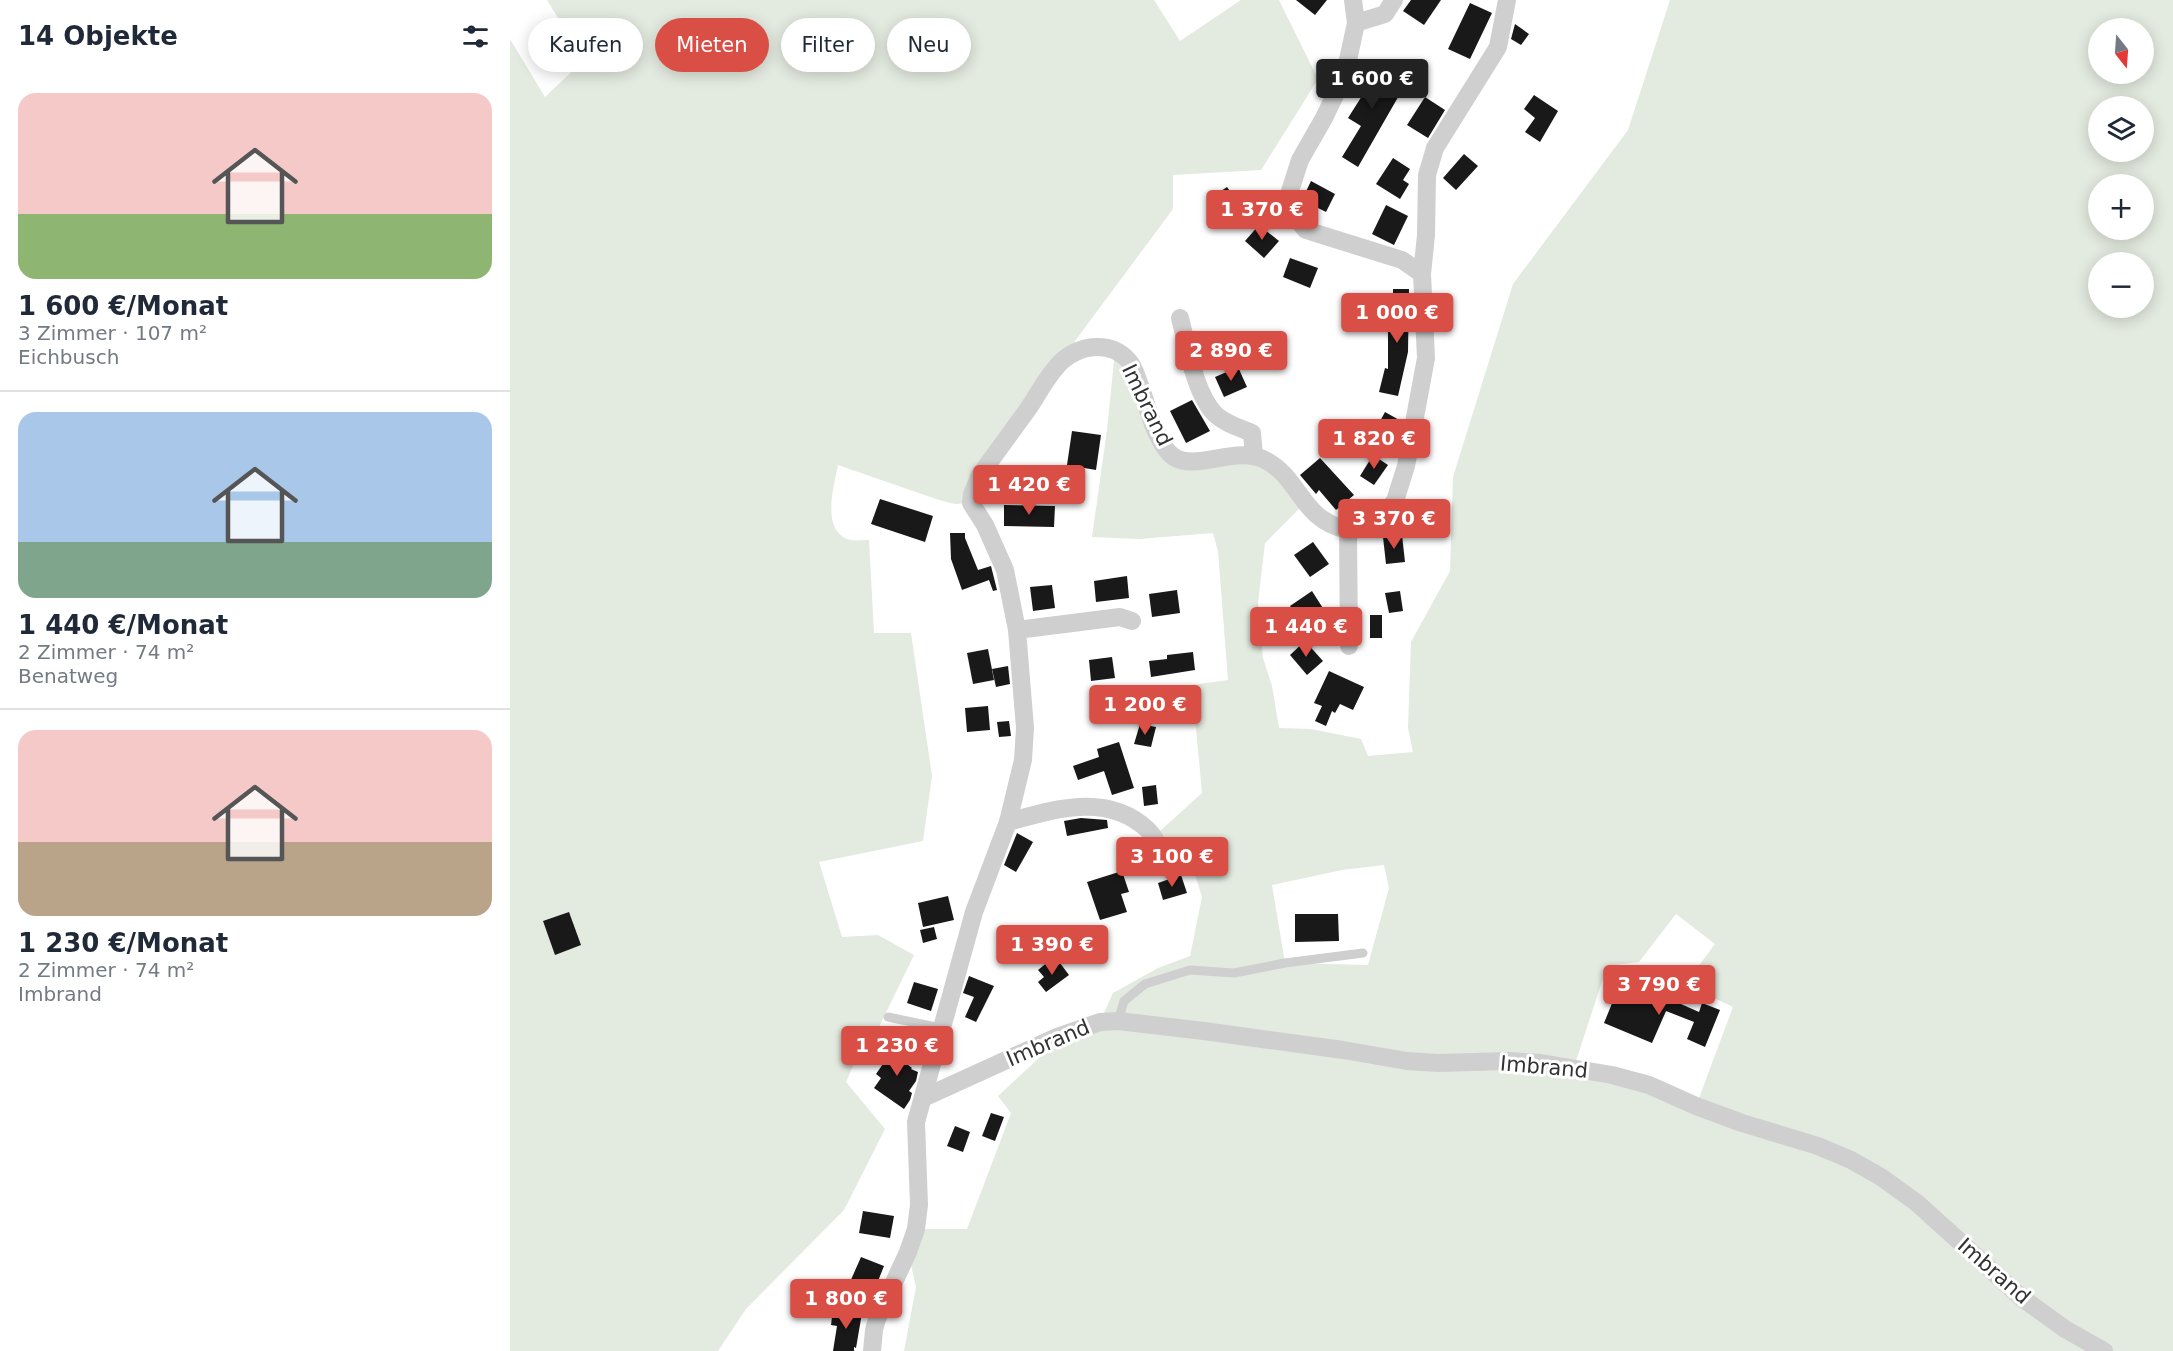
<!DOCTYPE html>
<html lang="de">
<head>
<meta charset="utf-8">
<style>
  body { margin:0; font-family:"DejaVu Sans",sans-serif; background:#f6f6f7; color:#1f2937; height:100vh; display:flex; flex-direction:column; font-size:22px; white-space:nowrap }
  * { box-sizing:border-box; margin:0 }
  p { font-size:20px; color:#747a83 }
  .icon { flex:none; width:33px; height:33px; fill:none; stroke:currentColor; stroke-width:2; stroke-linecap:round; stroke-linejoin:round }
  .map { position:relative; flex:1; overflow:hidden }
  .details { display:flex; flex-direction:column; background:#fff; width:510px }
  .details>* { flex:none }
  .banner { position:absolute; left:18px; top:18px; width:570px; height:54px; display:flex; gap:12px }
  .needle { width:39px; rotate:163deg }
  .buttons { position:absolute; left:1578px; top:18px; display:grid; gap:12px }
  .buttons a { display:grid; place-items:center; width:66px; height:66px; border-radius:50%; background:#fff; box-shadow:0 3px 15px #0003; font-size:30px }
  .price { position:absolute; translate:-50% -51px; padding:0 14px; border-radius:6px; background:#d94f45; color:#fff; font-size:20px; line-height:39px; filter:drop-shadow(0 2px 3px #0008) }
  .price::after { content:''; position:absolute; left:50%; top:36px; width:18px; height:14px; margin-left:-9px; background:inherit; clip-path:polygon(0 0,100% 0,50% 100%) }
  .price.current { background:#222; color:#fff }
  ul { padding:0; list-style:none }
  li { display:grid; align-content:center; gap:12px; height:318px; padding:0 18px }
  li+li { border-top:2px solid #e0e1e3 }
  li span { display:grid; place-items:center; height:186px; border-radius:18px; color:#555 }
  li>.icon { margin-inline-start:auto }
  span .icon { width:108px; height:108px; fill:#fffc; stroke-width:1 }
  li b { font-size:26px }
  h2 { display:flex; justify-content:space-between; align-items:center; height:72px; padding:0 18px; font-size:26px }
  .pill { padding:0 21px; border-radius:27px; background:#fff; box-shadow:0 3px 15px #0003; font-size:21px; line-height:54px }
  .pill.current { background:#d94f45; color:#fff }
  main { display:flex; flex:1; min-height:0 }
  .map>svg:first-child { display:block }
  .green { fill:#e3eadf; fill-rule:evenodd }
  .building { fill:#191919 }
  .lines { fill:none; stroke-linecap:round; stroke-linejoin:round }
  .lane { stroke:#cfcfcf; stroke-width:9 }
  .street { stroke:#cfcfcf; stroke-width:18 }
  .labels { text-anchor:middle; dominant-baseline:central; stroke-width:6; stroke-linejoin:round; paint-order:stroke }
  .street-label { font-size:21px; fill:#323232; stroke:#fff }
</style>
</head>
<body>
<main>
<section class="details">
<h2>14 Objekte<svg class="icon" aria-label="filters" viewBox="0 0 24 24"><path d="M4 7h16M4 17h16"/><circle cx="9" cy="7" r="2"/><circle cx="15" cy="17" r="2"/></svg></h2>
<ul>
<li><span style="background:linear-gradient(#f6c9c9 65%,#8fb573 0)"><svg class="icon" aria-label="home" viewBox="0 0 24 24"><path d="M3 11l9-7 9 7M6 9v11h12V9"/></svg></span><div><b>1 600 €/Monat</b><p>3 Zimmer · 107 m²</p><p>Eichbusch</p></div></li>
<li><span style="background:linear-gradient(#a9c7e8 70%,#7fa58c 0)"><svg class="icon" aria-label="home" viewBox="0 0 24 24"><path d="M3 11l9-7 9 7M6 9v11h12V9"/></svg></span><div><b>1 440 €/Monat</b><p>2 Zimmer · 74 m²</p><p>Benatweg</p></div></li>
<li><span style="background:linear-gradient(#f6c9c9 60%,#b9a48a 0)"><svg class="icon" aria-label="home" viewBox="0 0 24 24"><path d="M3 11l9-7 9 7M6 9v11h12V9"/></svg></span><div><b>1 230 €/Monat</b><p>2 Zimmer · 74 m²</p><p>Imbrand</p></div></li>
</ul>
</section>
<div class="map">
<svg width="1663" height="1351" viewBox="0 0 1663 1351">
  <rect width="100%" height="100%" fill="#fff"/>
  <g class="green">
    <path d="M37,0h607l26,41 61,-41h38l39,79 -57,91 -88,5v34l-118,159 -84,135 -16,1 -16,-4 -101,-35c-4,21 -18,66 12,75 5,1 13,0 19,0l5,93h37l21,143 -9,65 -104,21 23,75 36,-2 36,20 -35,72 -23,32 -10,23 39,47 -41,81 -98,99 -28,42h-208v-1312l35,58 39,-37z"/>
    <path d="M1160,0h503v1351h-1269l12,-64 -8,-35 8,-23h51l44,-116 -13,-17 42,-39 60,-35 13,-29 45,-25 32,-12 12,-59 -10,-32 -32,-34 42,-38 -10,-108 36,-5 -10,-129 -5,-18 -74,6 -47,-2 15,-107 8,-79 59,106 80,-1 51,47 -40,40 -7,60 5,55 9,28 7,42 32,1 50,10 7,17 45,-4 -5,-24 3,-86 39,-71 3,-94 60,-193 115,-154zM1588,28h46v46h-46zM1588,106h46v46h-46zM1588,184h46v46h-46zM1588,262h46v46h-46zM874,865l5,23 -21,77 -83,-2 -13,-78 70,-15zM1166,914l39,30 -30,40 48,23 -37,99 -122,-39 33,-101 32,-4z"/>
  </g>
  <g class="building">
    <polygon points="786,0 817,0 805,15"/>
    <polygon points="901,0 931,0 914,25 893,11"/>
    <polygon points="960,3 982,13 960,59 938,49"/>
    <polygon points="1005,24 1019,34 1011,45 1001,39"/>
    <polygon points="861,60 874,67 872,72 895,85 848,167 832,157 851,126 838,118 857,88 849,81"/>
    <polygon points="1024,95 1048,111 1030,142 1015,132 1025,118 1014,109"/>
    <polygon points="915,97 935,110 918,138 897,125"/>
    <polygon points="954,154 968,166 946,190 933,178"/>
    <polygon points="883,158 900,169 893,180 899,184 890,199 866,184"/>
    <polygon points="801,181 825,194 816,212 792,200"/>
    <polygon points="717,187 736,214 718,227 699,199"/>
    <polygon points="876,205 898,216 884,245 862,234"/>
    <polygon points="749,225 769,241 754,258 735,241"/>
    <polygon points="780,258 808,268 800,288 773,277"/>
    <polygon points="883,289 899,289 898,352 888,396 869,392 875,368 878,369 878,332 883,332"/>
    <polygon points="728,367 737,387 714,397 705,377"/>
    <polygon points="682,400 700,431 676,443 660,411"/>
    <polygon points="875,412 891,421 878,444 862,436"/>
    <polygon points="562,431 591,435 586,470 557,465"/>
    <polygon points="863,455 878,465 864,485 850,476"/>
    <polygon points="810,458 844,495 826,510 809,490 806,494 790,475"/>
    <polygon points="370,499 423,516 415,542 361,524"/>
    <polygon points="494,505 545,506 544,527 494,526"/>
    <polygon points="440,533 455,533 455,538 468,570 481,566 487,590 483,591 479,580 452,590 441,559"/>
    <polygon points="892,535 895,562 876,564 873,537"/>
    <polygon points="803,542 819,564 800,577 784,555"/>
    <polygon points="617,576 619,598 586,602 584,581"/>
    <polygon points="542,585 545,608 523,611 520,587"/>
    <polygon points="667,590 670,613 642,617 639,594"/>
    <polygon points="802,591 816,613 795,627 780,606"/>
    <polygon points="890,591 893,611 879,613 875,593"/>
    <rect x="860" y="615" width="12" height="23"/>
    <polygon points="795,641 813,661 797,675 780,655"/>
    <polygon points="478,649 484,680 463,684 457,653"/>
    <polygon points="683,652 685,670 641,677 639,661 657,659 657,655"/>
    <polygon points="602,657 605,678 581,681 579,660"/>
    <polygon points="498,666 500,684 486,687 482,669"/>
    <polygon points="819,671 854,687 843,710 830,704 825,713 822,711 816,726 805,721 812,706 804,703"/>
    <polygon points="478,706 480,730 457,732 455,708"/>
    <polygon points="499,721 501,736 489,737 487,722"/>
    <polygon points="630,724 646,727 641,747 624,744"/>
    <polygon points="609,742 624,788 602,795 594,771 568,780 563,766 589,757 587,749"/>
    <polygon points="646,785 648,804 634,806 632,787"/>
    <polygon points="571,818 597,820 598,828 557,836 554,821"/>
    <polygon points="507,833 523,842 506,872 494,865"/>
    <polygon points="612,871 619,892 611,894 617,912 590,920 577,882"/>
    <polygon points="671,875 677,893 653,900 648,883"/>
    <polygon points="438,896 444,920 413,927 408,903"/>
    <polygon points="59,912 71,945 45,955 33,921"/>
    <polygon points="785,914 828,914 829,941 785,942"/>
    <polygon points="424,927 427,939 413,943 410,930"/>
    <polygon points="539,961 545,968 550,963 559,975 536,992 528,982 534,977 528,970"/>
    <polygon points="459,976 484,986 466,1022 455,1017 464,997 453,993"/>
    <polygon points="404,982 428,989 421,1011 397,1003"/>
    <polygon points="1128,985 1189,1012 1192,1003 1210,1010 1195,1047 1177,1039 1184,1022 1156,1011 1142,1043 1094,1023 1105,996 1121,1003"/>
    <polygon points="389,1041 402,1051 394,1062 402,1068 401,1069 408,1072 406,1081 399,1091 402,1093 400,1100 394,1109 364,1088 371,1078 366,1074"/>
    <polygon points="481,1113 494,1117 485,1141 472,1136"/>
    <polygon points="445,1126 460,1132 453,1152 437,1146"/>
    <polygon points="353,1211 384,1216 380,1238 349,1233"/>
    <polygon points="351,1257 374,1266 364,1291 340,1282"/>
    <polygon points="323,1309 352,1313 346,1348 344,1347 344,1351 323,1351 327,1326 321,1325"/>
  </g>
  <g class="lines">
    <g class="lane">
      <polyline points="378,1017 431,1028"/>
      <polyline points="608,1021 614,1001 635,984 680,970 724,973 775,963 853,953"/>
    </g>
    <g class="street">
      <polyline points="843,0 846,23 835,74 814,118 790,160 780,191 783,214 796,230 892,260 912,274"/>
      <polyline points="846,23 875,14 884,0"/>
      <path d="M670,318c7,27 15,76 35,96 9,9 25,14 37,19l2,23"/>
      <polyline points="507,630 610,617 622,621"/>
      <polyline points="839,646 838,530 854,527 870,518 885,501 896,466 916,358 912,274 916,235 917,175 925,148 988,47 997,0"/>
      <path d="M498,822c47,-13 100,-30 140,8 8,8 14,20 20,30"/>
      <polyline points="413,1098 547,1037 590,1022 608,1021 694,1031 833,1050 897,1061 928,1063 999,1061 1031,1063 1102,1075 1139,1085 1186,1106 1232,1123 1308,1146 1341,1160 1371,1177 1407,1203 1512,1298 1555,1329 1594,1351"/>
      <path d="M362,1351l2,-21 3,-11 31,-67 8,-23 3,-24 -3,-83 58,-210 34,-90 15,-62 2,-32 -8,-98 -12,-60 -20,-45 -14,-22 1,-9 8,-19c16,-22 32,-44 48,-66 11,-16 20,-35 34,-48 18,-16 48,-21 66,-1 7,7 9,19 13,28 6,19 17,59 33,69 23,15 63,-13 93,4 34,19 34,59 81,69"/>
    </g>
  </g>
  <g class="labels">
    <g class="street-label">
      <text transform="translate(637 405) rotate(64)">Imbrand</text>
      <text transform="translate(538 1043) rotate(-23)">Imbrand</text>
      <text transform="translate(1034 1067) rotate(5)">Imbrand</text>
      <text transform="translate(1484 1271) rotate(41)">Imbrand</text>
    </g>
  </g>
</svg>
<div class="buttons">
<a><svg class="needle" viewBox="-14 -14 28 28"><path d="M0-13l5 13h-10z" fill="#e53935"/><path d="M0 13l5-13h-10z" fill="#747a83"/></svg></a>
<a><svg class="icon" aria-label="layers" viewBox="0 0 24 24"><path d="M12 4l9 5-9 5-9-5zM3 14l9 5 9-5"/></svg></a>
<a>+</a>
<a>−</a>
</div>
<b class="price current" style="left:862px;top:110px">1 600 €</b>
<b class="price" style="left:752px;top:241px">1 370 €</b>
<b class="price" style="left:887px;top:344px">1 000 €</b>
<b class="price" style="left:721px;top:382px">2 890 €</b>
<b class="price" style="left:864px;top:470px">1 820 €</b>
<b class="price" style="left:519px;top:516px">1 420 €</b>
<b class="price" style="left:884px;top:550px">3 370 €</b>
<b class="price" style="left:796px;top:658px">1 440 €</b>
<b class="price" style="left:635px;top:736px">1 200 €</b>
<b class="price" style="left:662px;top:888px">3 100 €</b>
<b class="price" style="left:542px;top:976px">1 390 €</b>
<b class="price" style="left:1149px;top:1016px">3 790 €</b>
<b class="price" style="left:387px;top:1077px">1 230 €</b>
<b class="price" style="left:336px;top:1330px">1 800 €</b>
<div class="banner">
<a class="pill">Kaufen</a>
<a class="pill current">Mieten</a>
<a class="pill">Filter</a>
<a class="pill">Neu</a>
</div>
</div>
</main>
</body>
</html>
